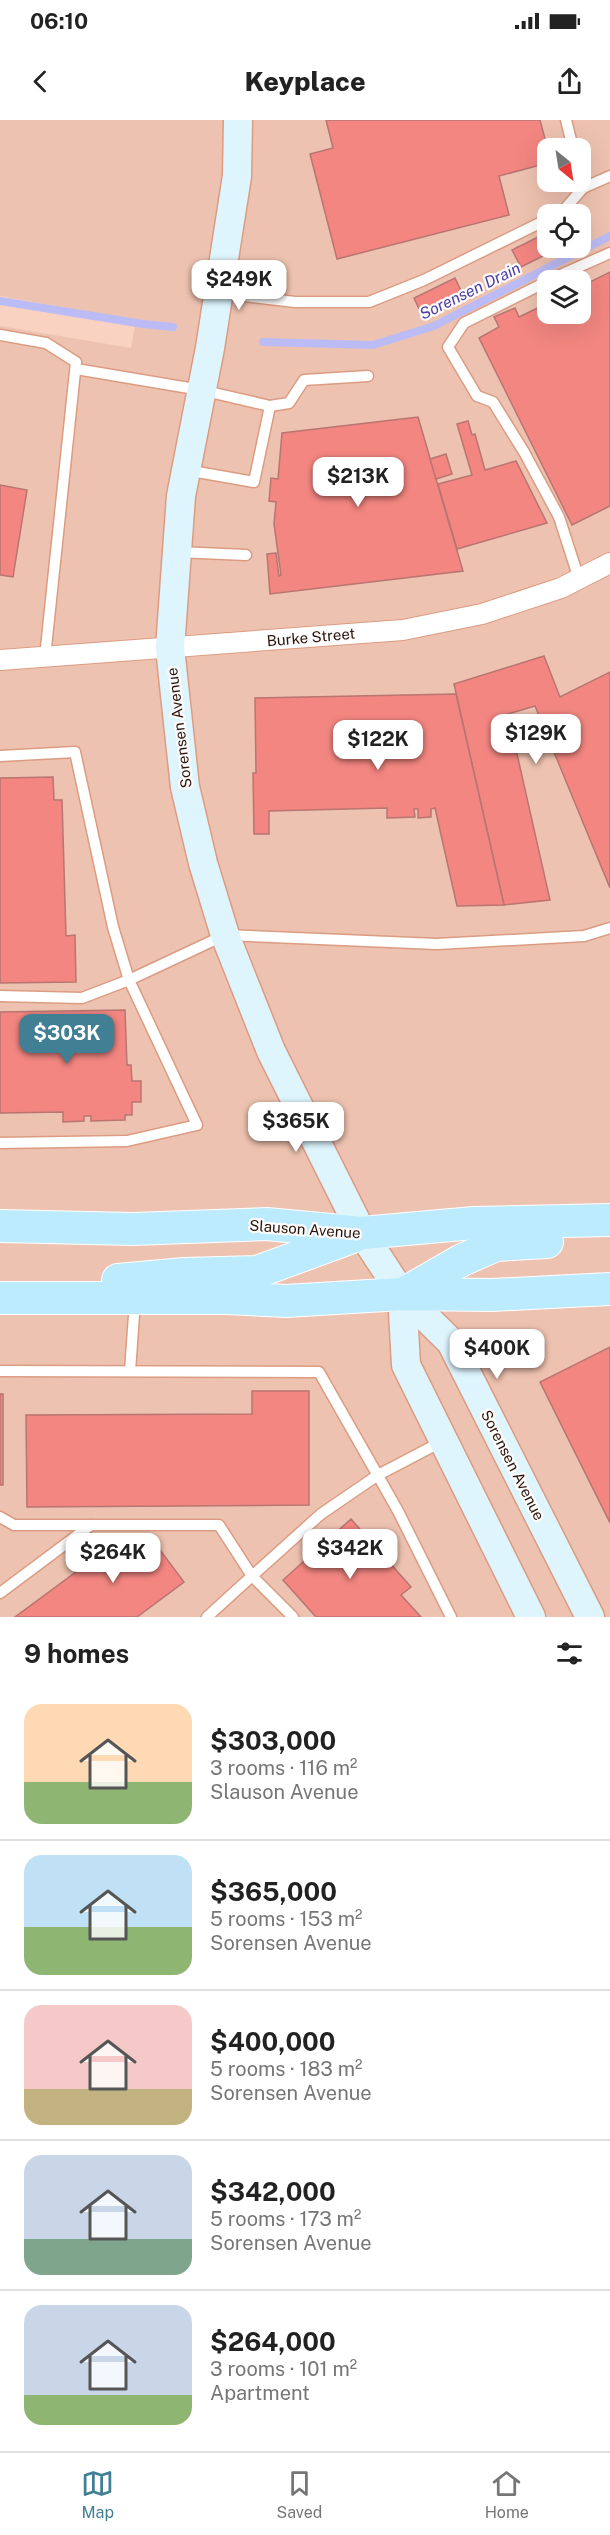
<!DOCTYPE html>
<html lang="en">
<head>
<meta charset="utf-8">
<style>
  body { margin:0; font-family:"Public Sans",sans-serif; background:#f6f6f6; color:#222; height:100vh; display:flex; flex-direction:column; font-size:22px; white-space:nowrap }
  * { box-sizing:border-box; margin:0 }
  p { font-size:20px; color:#767676 }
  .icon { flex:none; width:33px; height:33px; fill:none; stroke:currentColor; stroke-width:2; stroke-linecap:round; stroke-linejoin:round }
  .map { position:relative; height:1497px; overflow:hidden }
  .drawer { display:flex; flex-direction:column; background:#fff; flex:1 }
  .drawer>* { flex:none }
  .needle { width:39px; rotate:150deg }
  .buttons { position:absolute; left:537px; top:18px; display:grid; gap:12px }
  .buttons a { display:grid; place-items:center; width:54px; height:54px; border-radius:12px; background:#fff; box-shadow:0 6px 24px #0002; font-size:30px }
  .price { position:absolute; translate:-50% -51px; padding:0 14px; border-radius:12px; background:#fff; color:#222; font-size:20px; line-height:39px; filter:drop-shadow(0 2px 3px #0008) }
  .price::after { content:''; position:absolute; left:50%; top:36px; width:18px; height:14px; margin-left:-9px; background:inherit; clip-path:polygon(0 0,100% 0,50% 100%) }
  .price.on { background:#417f95; color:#fff }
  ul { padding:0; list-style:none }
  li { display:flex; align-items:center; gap:18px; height:150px; padding:0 24px }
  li+li { border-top:2px solid #e0e0e0 }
  li span { display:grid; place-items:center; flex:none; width:168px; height:120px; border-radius:18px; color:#555 }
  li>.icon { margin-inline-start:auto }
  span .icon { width:72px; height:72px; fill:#fffc; stroke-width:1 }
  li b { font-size:26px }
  h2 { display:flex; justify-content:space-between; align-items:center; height:72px; padding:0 24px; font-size:26px }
  .status { display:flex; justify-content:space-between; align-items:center; height:42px; padding:0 30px; background:#fff; direction:ltr }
  .status svg { height:16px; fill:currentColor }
  header { display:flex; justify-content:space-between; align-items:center; height:78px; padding:0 24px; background:#fff; font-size:27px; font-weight:800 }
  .tab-bar { display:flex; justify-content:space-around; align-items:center; height:84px; border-top:2px solid #e0e0e0; background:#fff; font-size:16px; color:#767676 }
  .tab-bar a { display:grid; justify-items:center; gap:3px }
  .tab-bar .on { color:#417f95 }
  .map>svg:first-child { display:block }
  .built { fill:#eec2b0; fill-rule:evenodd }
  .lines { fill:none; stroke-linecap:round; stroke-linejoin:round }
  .stream { stroke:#bbbcf6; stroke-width:8 }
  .building { fill:#f38681; stroke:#b87571; stroke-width:1.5 }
  .lane-casing { stroke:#db9c82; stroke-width:13 }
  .street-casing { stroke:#db9c82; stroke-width:22 }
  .secondary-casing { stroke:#db9c82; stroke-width:31 }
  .primary-casing { stroke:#fff; stroke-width:34 }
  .lane { stroke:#fff; stroke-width:10 }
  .street { stroke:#fff; stroke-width:20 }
  .secondary { stroke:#def5fe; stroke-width:28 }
  .primary { stroke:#bcebfd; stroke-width:32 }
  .labels { text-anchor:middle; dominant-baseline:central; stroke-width:4.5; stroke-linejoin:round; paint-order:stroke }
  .street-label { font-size:15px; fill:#2b140a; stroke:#fcfcfc }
  .water-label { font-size:16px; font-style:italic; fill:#4b3ca6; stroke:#fcfcfc }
</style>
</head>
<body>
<div class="status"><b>06:10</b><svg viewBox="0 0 49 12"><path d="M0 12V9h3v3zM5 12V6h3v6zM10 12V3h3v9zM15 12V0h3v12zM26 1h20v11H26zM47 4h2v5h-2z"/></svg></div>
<header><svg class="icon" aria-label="back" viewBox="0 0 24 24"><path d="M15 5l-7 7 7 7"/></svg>Keyplace<svg class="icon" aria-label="share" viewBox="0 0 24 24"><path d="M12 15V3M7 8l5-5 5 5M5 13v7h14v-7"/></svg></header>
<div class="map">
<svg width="610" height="1497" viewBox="0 0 610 1497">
  <rect width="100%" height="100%" fill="#f9d2c1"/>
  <path class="built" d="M0,0h610v1497h-610v-1291l131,22 5,-28 -136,-24zM548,28h32v34h-32zM548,94h32v34h-32zM548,160h32v34h-32z"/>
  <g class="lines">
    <g class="stream">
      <polyline points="0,181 143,204 173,207"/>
      <polyline points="263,222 373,225 434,206 610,116"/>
    </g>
  </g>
  <g class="building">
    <polygon points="326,0 540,0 548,30 548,43 499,56 509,95 337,139 310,34 333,28"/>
    <polygon points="548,112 548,128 559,128 521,147 512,130"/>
    <polygon points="610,152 610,386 572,405 479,218 499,207 494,197 515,188 519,197 548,183 548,194 580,194 580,167"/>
    <polygon points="455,158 463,175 422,195 414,178"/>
    <polygon points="418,297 463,451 270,474 267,434 276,433 279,456 281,455 274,404 276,382 269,381 271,358 278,359 282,313"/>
    <polygon points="468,301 472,315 475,314 485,350 516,341 547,403 457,429 438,364 472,355 457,304"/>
    <polygon points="446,334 452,354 436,359 430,339"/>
    <polygon points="0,365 27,370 13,457 0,455"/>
    <polygon points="544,536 560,577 610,552 610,768 535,586 508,594 550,780 504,785 454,564"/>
    <polygon points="456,574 504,785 457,786 435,688 431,689 431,697 418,698 418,689 414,689 415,697 387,698 387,688 269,691 269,714 254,714 253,653 256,653 255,578"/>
    <polygon points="53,657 54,680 62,680 66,816 75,815 76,862 0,863 0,658"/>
    <polygon points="125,890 127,945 131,945 132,961 141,961 141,982 132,982 132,995 125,995 125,1000 91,1001 91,996 84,996 84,1001 63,1002 63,992 0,993 0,892"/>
    <polygon points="610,1227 610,1403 540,1262"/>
    <polygon points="252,1271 309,1271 309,1385 27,1387 26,1295 252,1294"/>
    <rect x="0" y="1274" width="3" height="91"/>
    <polygon points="351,1399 411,1467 401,1475 421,1497 316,1497 283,1460"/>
    <polygon points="148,1414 184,1462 137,1497 15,1497 126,1415"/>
  </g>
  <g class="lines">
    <defs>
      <g id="lane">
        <polyline points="566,0 573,28"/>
        <polyline points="583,68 610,56"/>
        <polyline points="556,94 562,92 583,68 580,57"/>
        <polyline points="549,160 610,133"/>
        <polyline points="548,161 464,203 448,227 477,276 493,282 524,332 559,397 579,459"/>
        <polyline points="219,173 295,182 369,182 424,160 548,99"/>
        <polyline points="0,215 46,223 76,242 45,537"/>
        <polyline points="76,249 201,270 270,286 289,283 304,260 368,256"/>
        <polyline points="186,350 254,362 270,286"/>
        <polyline points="178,432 246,435"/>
        <polyline points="0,636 75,632 113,807 129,860 225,815 437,824 584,816 610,808"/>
        <polyline points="0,876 82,878 129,860 197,1005 127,1021 0,1023"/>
        <polyline points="0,1251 319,1252 398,1391 451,1497"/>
        <polyline points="130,1251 135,1181"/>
        <polyline points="0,1397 14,1405 219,1405 252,1456 321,1394 378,1355 443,1321"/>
        <polyline points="0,1473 91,1405"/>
        <polyline points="207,1497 252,1456 293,1497"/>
      </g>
      <polyline id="street" points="0,540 403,510 482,494 561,468 610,443"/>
      <g id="secondary">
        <polyline points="238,0 237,56 210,228 181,376 170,528 185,667 203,743 225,815 271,931 362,1113 402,1174 451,1222 590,1497"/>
        <polyline points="402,1174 406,1245 531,1497"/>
      </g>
      <g id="primary">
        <polyline points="0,1106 133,1109 267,1104 362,1113 474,1103 610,1100"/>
        <polyline points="118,1160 184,1154 257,1152 355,1116"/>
        <polyline points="403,1174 462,1140 496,1125 547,1122"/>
        <polyline points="0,1178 227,1178 286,1181 402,1174 492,1175 610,1169"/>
      </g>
    </defs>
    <use href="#lane" class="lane-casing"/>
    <use href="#street" class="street-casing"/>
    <use href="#secondary" class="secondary-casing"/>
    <use href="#primary" class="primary-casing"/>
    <use href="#lane" class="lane"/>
    <use href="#street" class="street"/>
    <use href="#secondary" class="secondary"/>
    <use href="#primary" class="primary"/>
  </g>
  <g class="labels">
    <g class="street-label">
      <text transform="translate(311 517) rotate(-5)">Burke Street</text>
      <text transform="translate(179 608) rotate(-97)">Sorensen Avenue</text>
      <text transform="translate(305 1109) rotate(4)">Slauson Avenue</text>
      <text transform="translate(513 1345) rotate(63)">Sorensen Avenue</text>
    </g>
    <g class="water-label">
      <text transform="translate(470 171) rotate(-26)">Sorensen Drain</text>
    </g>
  </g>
</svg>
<div class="buttons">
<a><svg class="needle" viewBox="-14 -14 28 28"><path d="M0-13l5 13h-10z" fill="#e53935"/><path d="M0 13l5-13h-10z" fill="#767676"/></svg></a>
<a><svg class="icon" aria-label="locate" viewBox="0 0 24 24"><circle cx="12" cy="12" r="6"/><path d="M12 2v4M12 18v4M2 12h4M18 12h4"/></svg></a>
<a><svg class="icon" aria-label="layers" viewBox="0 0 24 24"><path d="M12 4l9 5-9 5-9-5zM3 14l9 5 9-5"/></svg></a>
</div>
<b class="price" style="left:239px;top:191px">$249K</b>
<b class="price" style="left:358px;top:388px">$213K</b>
<b class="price" style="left:536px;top:645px">$129K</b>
<b class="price" style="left:378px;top:651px">$122K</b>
<b class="price on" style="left:67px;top:945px">$303K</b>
<b class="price" style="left:296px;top:1033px">$365K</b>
<b class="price" style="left:497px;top:1260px">$400K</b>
<b class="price" style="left:350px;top:1460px">$342K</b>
<b class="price" style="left:113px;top:1464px">$264K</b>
</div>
<section class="drawer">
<h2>9 homes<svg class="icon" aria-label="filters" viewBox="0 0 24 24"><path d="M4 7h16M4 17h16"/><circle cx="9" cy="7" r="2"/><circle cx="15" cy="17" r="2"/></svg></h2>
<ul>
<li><span style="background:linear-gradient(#ffd9b3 65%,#8fb573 0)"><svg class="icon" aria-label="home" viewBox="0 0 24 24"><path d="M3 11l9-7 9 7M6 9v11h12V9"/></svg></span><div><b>$303,000</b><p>3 rooms · 116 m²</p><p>Slauson Avenue</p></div></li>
<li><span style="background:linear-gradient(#bfe0f5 60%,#8fb573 0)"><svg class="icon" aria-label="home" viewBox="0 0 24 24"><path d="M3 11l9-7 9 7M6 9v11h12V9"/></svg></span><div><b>$365,000</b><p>5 rooms · 153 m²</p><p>Sorensen Avenue</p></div></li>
<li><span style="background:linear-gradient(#f6c9c9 70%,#c2b280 0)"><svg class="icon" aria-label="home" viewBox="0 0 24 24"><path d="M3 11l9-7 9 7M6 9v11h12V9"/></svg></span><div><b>$400,000</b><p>5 rooms · 183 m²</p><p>Sorensen Avenue</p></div></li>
<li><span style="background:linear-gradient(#c9d6e8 70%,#7fa58c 0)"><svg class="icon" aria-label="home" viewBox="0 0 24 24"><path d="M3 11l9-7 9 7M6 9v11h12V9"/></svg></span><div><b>$342,000</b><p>5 rooms · 173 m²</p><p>Sorensen Avenue</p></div></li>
<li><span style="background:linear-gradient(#c9d6e8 75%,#8fb573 0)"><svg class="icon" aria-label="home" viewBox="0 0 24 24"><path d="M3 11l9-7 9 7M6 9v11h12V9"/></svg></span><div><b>$264,000</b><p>3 rooms · 101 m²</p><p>Apartment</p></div></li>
</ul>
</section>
<nav class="tab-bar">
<a class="on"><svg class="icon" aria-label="map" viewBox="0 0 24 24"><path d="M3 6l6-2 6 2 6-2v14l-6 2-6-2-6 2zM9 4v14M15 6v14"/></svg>Map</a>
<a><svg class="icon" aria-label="saved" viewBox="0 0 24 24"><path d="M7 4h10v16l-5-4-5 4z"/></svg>Saved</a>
<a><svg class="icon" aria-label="home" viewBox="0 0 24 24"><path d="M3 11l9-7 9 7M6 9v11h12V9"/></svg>Home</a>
</nav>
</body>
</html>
